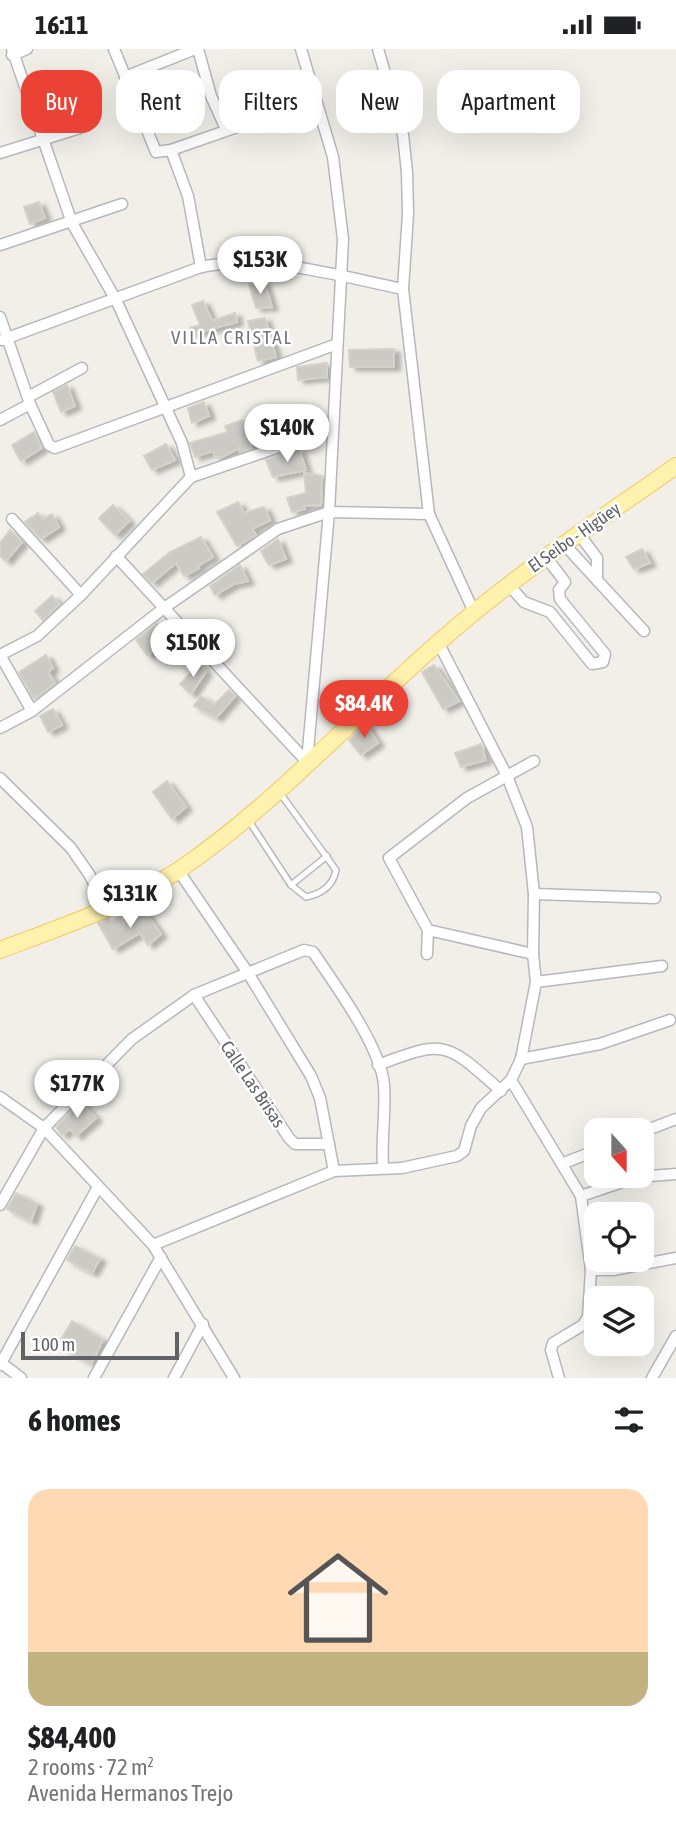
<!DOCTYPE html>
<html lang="en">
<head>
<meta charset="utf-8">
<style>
  body { margin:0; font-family:"Asap Condensed",sans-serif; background:#f2f2f2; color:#202124; height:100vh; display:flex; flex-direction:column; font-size:26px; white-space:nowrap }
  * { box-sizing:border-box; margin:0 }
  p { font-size:23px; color:#757577 }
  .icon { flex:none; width:38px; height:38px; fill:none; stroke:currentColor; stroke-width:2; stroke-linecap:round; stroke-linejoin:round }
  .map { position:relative; height:1329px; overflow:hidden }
  .side { display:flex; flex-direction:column; background:#fff; flex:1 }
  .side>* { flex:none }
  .banner { position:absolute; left:21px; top:21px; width:635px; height:63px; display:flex; gap:14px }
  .needle { width:46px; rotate:159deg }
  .buttons { position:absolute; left:584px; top:1069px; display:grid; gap:14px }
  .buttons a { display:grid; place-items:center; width:70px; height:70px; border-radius:14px; background:#fff; box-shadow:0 7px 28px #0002; font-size:35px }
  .scale { position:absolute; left:21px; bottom:18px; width:158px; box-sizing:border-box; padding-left:7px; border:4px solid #5f6368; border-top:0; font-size:19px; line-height:24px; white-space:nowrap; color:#5f6368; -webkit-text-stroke:5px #fff; paint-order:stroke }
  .price { position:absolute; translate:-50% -60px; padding:0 16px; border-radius:24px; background:#fff; color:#222; font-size:23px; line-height:46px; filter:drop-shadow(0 2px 4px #0008) }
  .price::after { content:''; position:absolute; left:50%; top:42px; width:21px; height:16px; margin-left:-10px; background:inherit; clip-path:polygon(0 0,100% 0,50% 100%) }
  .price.on { background:#ea4335; color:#fff }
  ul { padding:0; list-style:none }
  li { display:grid; align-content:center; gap:14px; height:371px; padding:0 28px }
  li+li { border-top:2px solid #e0e0e0 }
  li span { display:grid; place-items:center; height:217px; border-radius:21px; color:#555 }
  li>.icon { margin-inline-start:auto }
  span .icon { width:126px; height:126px; fill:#fffc; stroke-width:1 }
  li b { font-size:30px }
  h2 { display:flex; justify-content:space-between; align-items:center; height:84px; padding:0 28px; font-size:30px }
  .chip { padding:0 24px; border-radius:21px; background:#fff; box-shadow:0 7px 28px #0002; font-size:24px; line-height:63px }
  .chip.on { background:#ea4335; color:#fff }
  .status { display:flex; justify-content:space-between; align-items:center; height:49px; padding:0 35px; background:#fff; direction:ltr }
  .status svg { height:19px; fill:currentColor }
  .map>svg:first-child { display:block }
  .building { fill:#cccac5; stroke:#d6d1c6; stroke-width:2; filter:url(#shadow) }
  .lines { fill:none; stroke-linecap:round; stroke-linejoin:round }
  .service-casing { stroke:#b5b8bc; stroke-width:8 }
  .minor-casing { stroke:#b5b8bc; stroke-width:13 }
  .primary-casing { stroke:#f2c960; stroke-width:18 }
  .service { stroke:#fff; stroke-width:5 }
  .minor { stroke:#fff; stroke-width:10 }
  .primary { stroke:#fff2af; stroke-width:16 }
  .labels { text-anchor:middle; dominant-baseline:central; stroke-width:5; stroke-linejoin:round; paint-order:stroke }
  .street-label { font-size:18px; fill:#5f6368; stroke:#fff }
  .neighbourhood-label { font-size:19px; letter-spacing:2px; fill:#70757a; stroke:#fff }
</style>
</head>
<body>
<div class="status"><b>16:11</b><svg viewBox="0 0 49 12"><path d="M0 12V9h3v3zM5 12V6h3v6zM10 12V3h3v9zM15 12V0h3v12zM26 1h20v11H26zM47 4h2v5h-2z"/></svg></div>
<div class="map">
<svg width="676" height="1329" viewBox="0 0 676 1329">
  <defs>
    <filter id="shadow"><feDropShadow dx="6" dy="3.5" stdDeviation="2" flood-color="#0004"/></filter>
  </defs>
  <rect width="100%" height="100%" fill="#f1efe8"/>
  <g class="building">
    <polygon points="39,153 45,169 30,175 24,158"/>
    <polygon points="264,233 272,258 256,259 249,236"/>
    <polygon points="203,252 212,272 235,264 237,273 192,285 190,279 200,276 192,256"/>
    <polygon points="265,269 276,308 258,312 248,272"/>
    <polygon points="394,300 394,318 350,318 349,301"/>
    <polygon points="327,314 327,328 298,331 297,318"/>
    <polygon points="67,336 75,357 61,363 53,343"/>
    <polygon points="204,353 209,367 192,374 188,359"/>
    <polygon points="242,371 252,399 240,403 239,399 224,407 215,408 213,402 195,408 190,394 228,383 225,377"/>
    <polygon points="34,383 42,399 21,412 12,396"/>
    <polygon points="166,395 175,411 152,421 144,407"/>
    <polygon points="299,400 306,421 273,428 266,411"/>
    <polygon points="304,424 322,427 321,456 304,457 305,460 292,463 287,449 306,444"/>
    <polygon points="238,453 244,464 264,458 270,471 252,480 256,486 237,497 217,463"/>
    <polygon points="113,456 129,472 115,486 99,469"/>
    <polygon points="38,464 43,470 52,465 59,478 41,490 25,473"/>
    <polygon points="10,481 22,493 6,512 0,507 0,494"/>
    <polygon points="201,488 213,508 198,517 199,519 184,527 176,514 152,534 143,525 170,503"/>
    <polygon points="278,490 286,510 269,516 261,502"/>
    <polygon points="642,500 650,514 634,520 626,508"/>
    <polygon points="240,516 248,532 234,535 215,546 210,537"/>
    <polygon points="52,547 59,555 43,571 35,562"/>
    <polygon points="157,575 161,581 165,578 173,588 147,606 136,591"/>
    <polygon points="46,606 53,619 48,623 55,634 34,650 19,623"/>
    <polygon points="198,616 206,623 191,645 180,635"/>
    <polygon points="434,616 459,652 443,660 422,623"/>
    <polygon points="229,641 235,647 216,669 194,657 201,647 214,656"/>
    <polygon points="53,660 62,676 48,683 40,667"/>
    <polygon points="366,675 378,694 361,706 349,691"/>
    <polygon points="481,695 486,711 461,718 455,704"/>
    <polygon points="167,732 186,758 172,770 153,743"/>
    <polygon points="144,861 161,885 148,896 140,884 113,900 98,874 108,870 111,873 120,868 124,875"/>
    <polygon points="81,1053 96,1069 76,1087 70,1080 62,1086 56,1078"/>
    <polygon points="16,1144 37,1155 31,1172 7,1160"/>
    <polygon points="75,1197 100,1210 92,1224 67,1211"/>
    <polygon points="72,1272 103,1291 91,1315 58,1296"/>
  </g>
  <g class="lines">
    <defs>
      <g id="service">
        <path d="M249,772l42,64 15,12c15,-3 27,-11 30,-27l-56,-77"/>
        <polyline points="291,836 327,807"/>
      </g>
      <g id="minor">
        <polyline points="12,0 72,174 116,251 182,394 191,428"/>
        <polyline points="114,0 156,103 171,101 315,51"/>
        <polyline points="198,0 211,47 226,80"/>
        <polyline points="301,0 333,108 343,190 329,463 307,713"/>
        <polyline points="378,0 403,86 407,123 408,165 403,240 429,465 474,563"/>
        <polyline points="12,6 27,0"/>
        <polyline points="125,28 195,0"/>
        <polyline points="171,101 188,147 201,218"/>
        <polyline points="0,104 80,79"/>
        <polyline points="0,196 122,155"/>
        <polyline points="0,268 30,355 49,396 55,399 337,295"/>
        <path d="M2,291l199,-73c66,-13 138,9 202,22"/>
        <polyline points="28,348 82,319"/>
        <polyline points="0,371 30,355"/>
        <polyline points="12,470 81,546"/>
        <polyline points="579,485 597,509 597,531 644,582"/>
        <polyline points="564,495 597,531"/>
        <polyline points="116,507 307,713"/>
        <polyline points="508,535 524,553 550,563 592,615 603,613 605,605 560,550 559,541 565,533 546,508"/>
        <polyline points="0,606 37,587 81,546 191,428 332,380"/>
        <polyline points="0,606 32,662"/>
        <polyline points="0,679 32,662 164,559 278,480 329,463 429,465"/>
        <polyline points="0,729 71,799 89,825 107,860"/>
        <polyline points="178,821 248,924 311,1027 320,1049 334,1122"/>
        <polyline points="534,845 655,849"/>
        <polyline points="428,881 533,905"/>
        <polyline points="427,905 428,881 389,809 467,749 534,712"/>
        <polyline points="536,933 662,917"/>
        <polyline points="194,946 289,1089 295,1095 329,1095"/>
        <polyline points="521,1010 600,995 670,971"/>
        <path d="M378,1016c68,-26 68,-23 123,26"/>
        <polyline points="511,1031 581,1147 591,1221 588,1268 583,1276 553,1294 551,1301 559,1329"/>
        <polyline points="0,1048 44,1079 153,1196 234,1329"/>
        <polyline points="642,1083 676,1070"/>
        <polyline points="564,1114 597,1101"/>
        <polyline points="581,1147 637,1128 676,1125"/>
        <path d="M0,1156l44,-77 88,-89 62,-44 110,-45 9,2c21,31 68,95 71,133 2,27 -3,55 -1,82"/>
        <polyline points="153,1196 334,1122 402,1119 457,1107 464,1102 471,1077 481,1059 511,1031 521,1010 536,933 533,905 534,845 527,778 507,727 438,593"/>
        <polyline points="591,1221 613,1221 676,1209"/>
        <polyline points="0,1313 21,1329"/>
        <polyline points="0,1316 98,1138"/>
        <polyline points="94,1329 161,1208"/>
        <polyline points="174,1329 203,1275"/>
        <polyline points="652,1329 676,1287"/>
      </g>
      <path id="primary" d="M0,901c61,-23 124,-44 179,-80 94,-64 173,-152 259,-227 74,-66 157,-120 238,-177"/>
    </defs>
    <use href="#service" class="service-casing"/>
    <use href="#minor" class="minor-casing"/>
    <use href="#primary" class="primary-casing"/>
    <use href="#service" class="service"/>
    <use href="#minor" class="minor"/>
    <use href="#primary" class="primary"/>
  </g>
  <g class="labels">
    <g class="street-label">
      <text transform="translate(574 488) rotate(-35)">El Seibo - Higüey</text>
      <text transform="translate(253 1035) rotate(56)">Calle Las Brisas</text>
    </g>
    <g class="neighbourhood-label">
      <text x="232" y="288">VILLA CRISTAL</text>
    </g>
  </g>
</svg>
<div class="buttons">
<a><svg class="needle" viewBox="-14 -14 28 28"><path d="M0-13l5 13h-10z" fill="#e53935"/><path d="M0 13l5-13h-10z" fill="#757577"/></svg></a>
<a><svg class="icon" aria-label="locate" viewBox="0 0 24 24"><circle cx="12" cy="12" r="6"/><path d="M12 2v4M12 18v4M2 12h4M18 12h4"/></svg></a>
<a><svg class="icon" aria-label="layers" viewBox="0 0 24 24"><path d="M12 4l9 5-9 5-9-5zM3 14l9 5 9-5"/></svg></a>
</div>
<div class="scale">100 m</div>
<b class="price" style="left:260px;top:247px">$153K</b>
<b class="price" style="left:287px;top:415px">$140K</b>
<b class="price" style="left:193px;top:630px">$150K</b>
<b class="price on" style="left:364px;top:691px">$84.4K</b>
<b class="price" style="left:130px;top:881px">$131K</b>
<b class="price" style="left:77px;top:1071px">$177K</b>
<div class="banner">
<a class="chip on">Buy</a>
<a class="chip">Rent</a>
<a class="chip">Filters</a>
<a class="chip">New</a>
<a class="chip">Apartment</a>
</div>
</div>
<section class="side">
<h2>6 homes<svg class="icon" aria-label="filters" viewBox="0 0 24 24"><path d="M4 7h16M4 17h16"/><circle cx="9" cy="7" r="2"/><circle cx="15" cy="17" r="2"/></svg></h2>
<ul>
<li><span style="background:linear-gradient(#ffd9b3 75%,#c2b280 0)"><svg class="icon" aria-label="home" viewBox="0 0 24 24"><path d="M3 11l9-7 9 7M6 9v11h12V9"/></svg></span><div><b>$84,400</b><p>2 rooms · 72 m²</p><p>Avenida Hermanos Trejo</p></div></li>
</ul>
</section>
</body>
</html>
